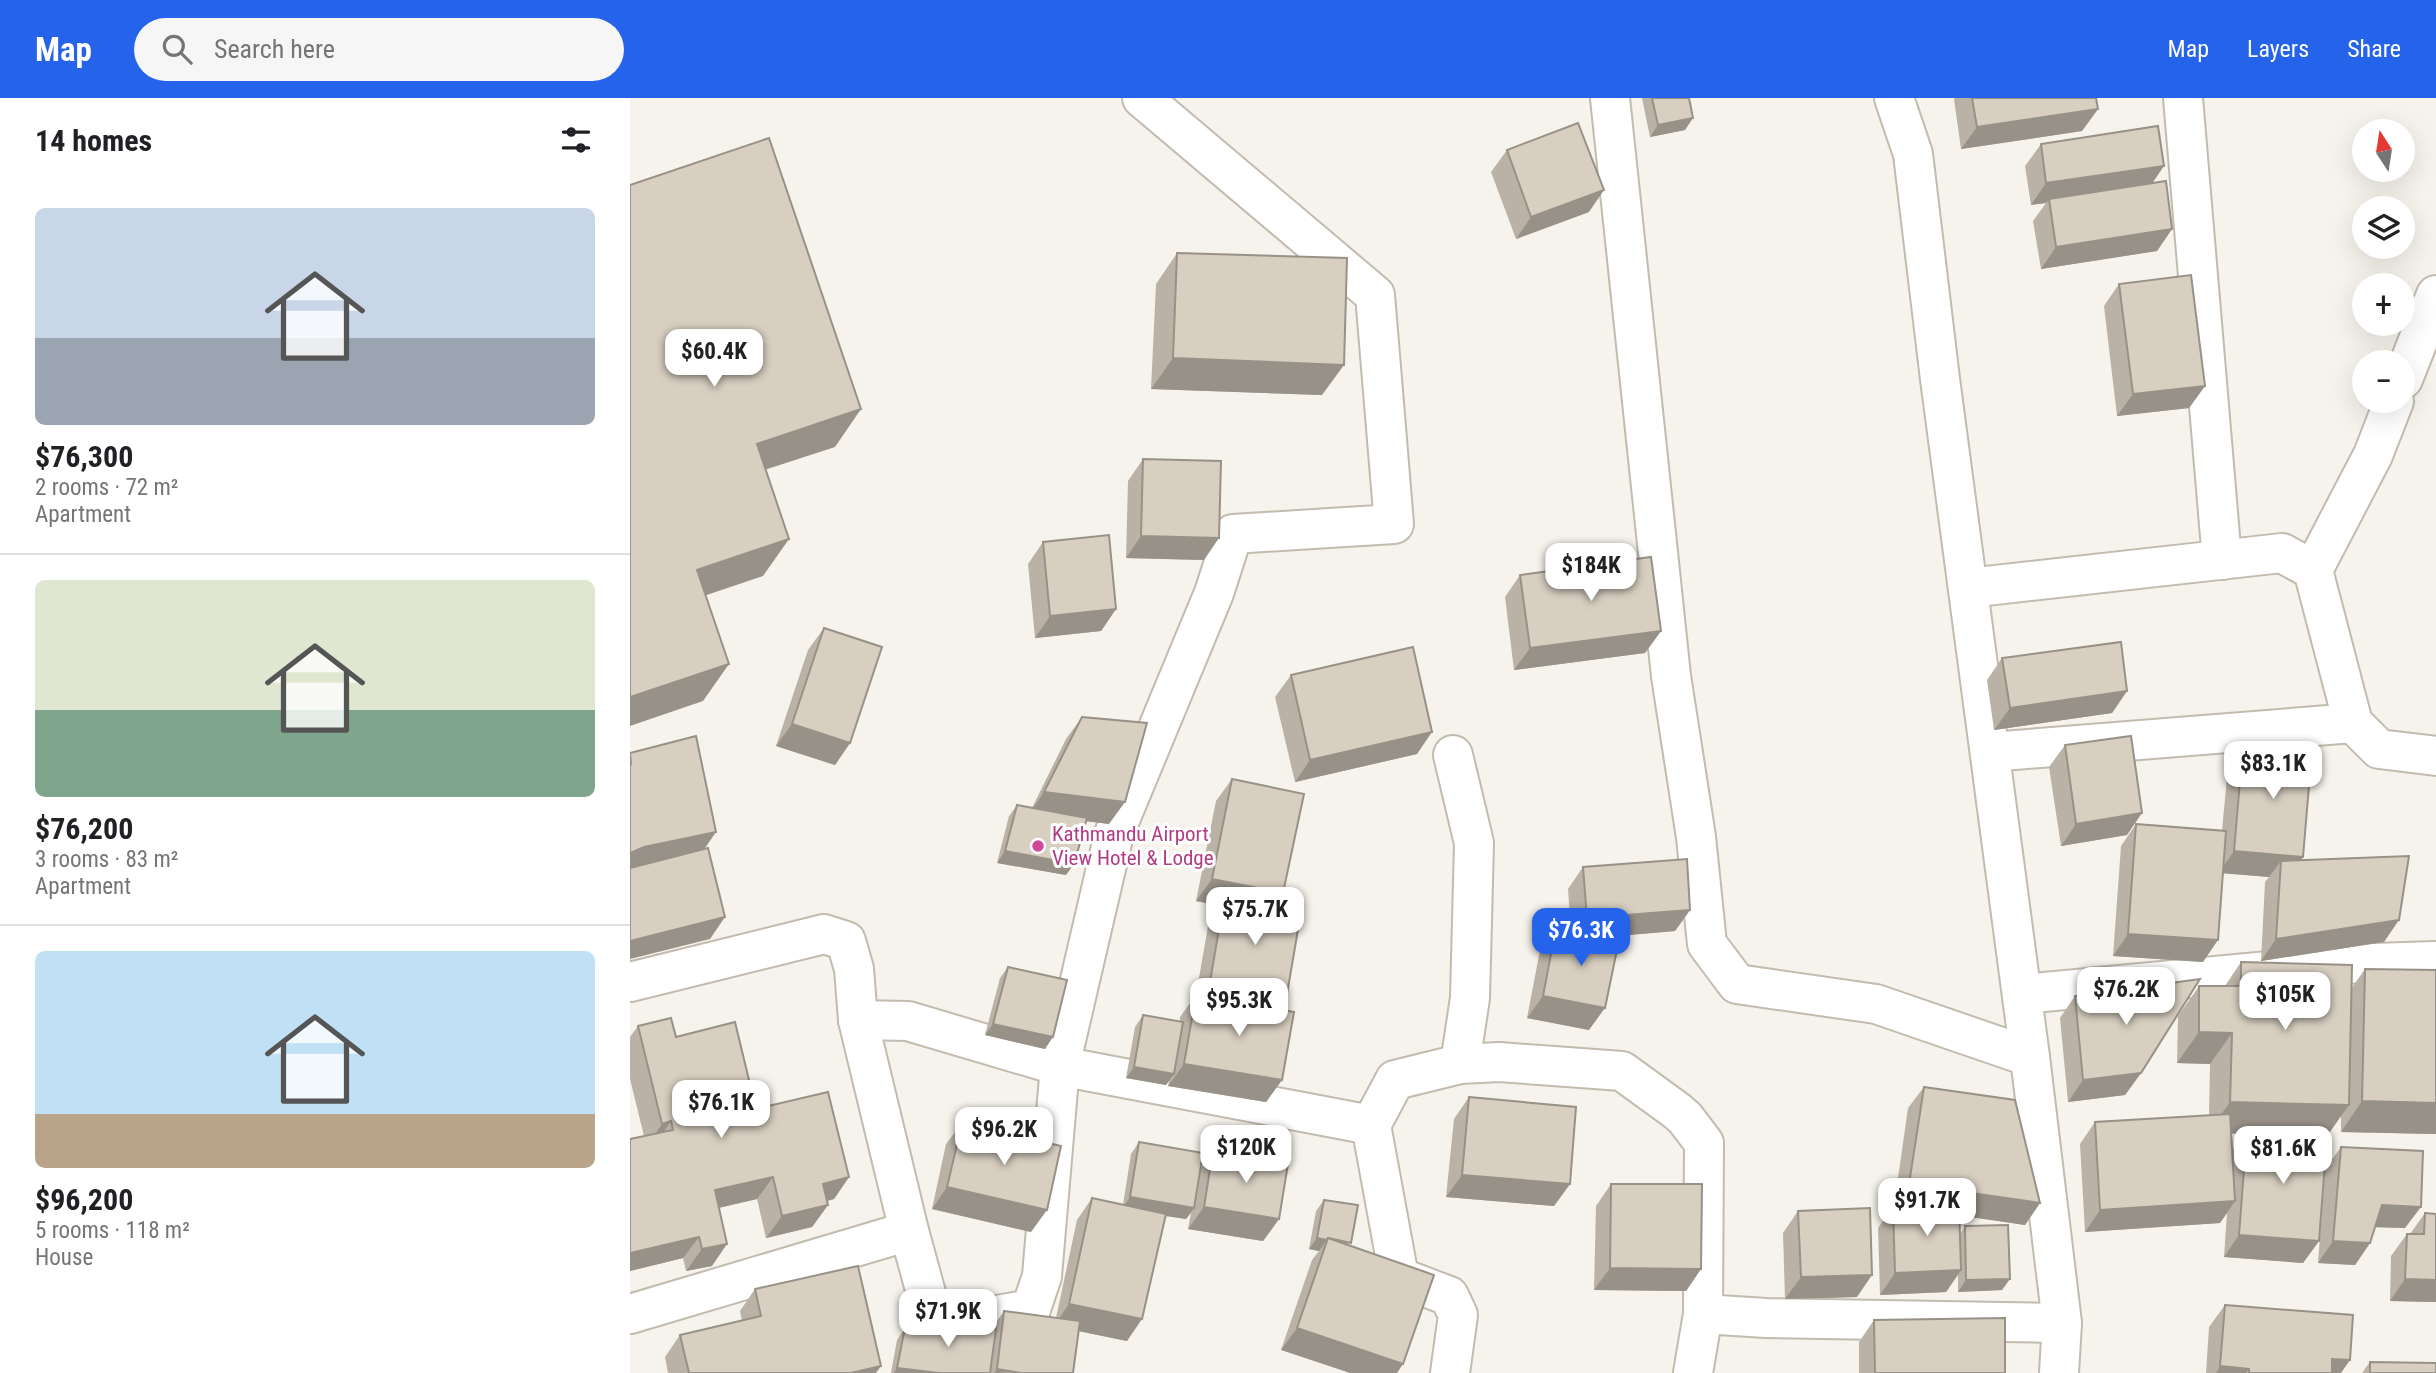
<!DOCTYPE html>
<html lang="en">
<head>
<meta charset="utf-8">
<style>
  body { margin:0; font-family:"Roboto Condensed",sans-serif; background:#f6f6f6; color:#202124; height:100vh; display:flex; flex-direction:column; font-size:26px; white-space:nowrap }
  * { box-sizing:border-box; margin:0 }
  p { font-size:23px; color:#757577 }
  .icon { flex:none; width:38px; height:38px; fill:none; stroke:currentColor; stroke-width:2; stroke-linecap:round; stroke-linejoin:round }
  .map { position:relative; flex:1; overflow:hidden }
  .side { display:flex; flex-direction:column; background:#fff; width:630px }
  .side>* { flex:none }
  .needle { width:46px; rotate:348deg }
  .controls { position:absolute; left:1722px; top:21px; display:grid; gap:14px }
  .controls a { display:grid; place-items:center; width:63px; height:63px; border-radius:50%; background:#fff; box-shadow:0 7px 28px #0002; font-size:35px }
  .price { position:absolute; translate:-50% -60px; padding:0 16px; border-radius:14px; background:#fff; color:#222; font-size:23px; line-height:46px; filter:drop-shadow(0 2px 4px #0008) }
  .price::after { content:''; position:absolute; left:50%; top:42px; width:21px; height:16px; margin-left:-10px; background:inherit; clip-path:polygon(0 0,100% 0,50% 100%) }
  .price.selected { background:#2563eb; color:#fff }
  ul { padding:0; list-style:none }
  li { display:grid; align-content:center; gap:14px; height:371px; padding:0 35px }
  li+li { border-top:2px solid #e0e0e0 }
  li span { display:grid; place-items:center; height:217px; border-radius:10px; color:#555 }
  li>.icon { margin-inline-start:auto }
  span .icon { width:126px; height:126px; fill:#fffc; stroke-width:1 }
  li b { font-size:30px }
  h2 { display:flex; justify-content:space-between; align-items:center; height:84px; padding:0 35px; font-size:30px }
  header { display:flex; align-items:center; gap:42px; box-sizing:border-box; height:98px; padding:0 35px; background:#2563eb; color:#fff }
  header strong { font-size:33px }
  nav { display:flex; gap:38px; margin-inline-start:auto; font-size:24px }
  .search { width:490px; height:63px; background:#f6f6f6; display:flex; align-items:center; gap:18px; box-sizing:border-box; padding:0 24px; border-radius:38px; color:#757577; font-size:26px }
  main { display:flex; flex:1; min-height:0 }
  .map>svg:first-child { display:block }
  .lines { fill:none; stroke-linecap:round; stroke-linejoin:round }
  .minor-casing { stroke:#c2bbae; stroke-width:42 }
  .minor { stroke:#fff; stroke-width:38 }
  .wall { fill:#bab2a6; fill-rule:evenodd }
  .shaded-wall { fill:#979187 }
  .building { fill:#d8cfc1; stroke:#979187; stroke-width:2 }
  .hotel-dot { fill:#d1479c; stroke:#fff; stroke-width:2.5 }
  .labels { text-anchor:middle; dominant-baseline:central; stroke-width:6; stroke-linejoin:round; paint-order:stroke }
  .hotel-label { font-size:21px; fill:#b23c85; stroke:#fff; text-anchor:start }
</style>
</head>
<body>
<header>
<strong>Map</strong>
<div class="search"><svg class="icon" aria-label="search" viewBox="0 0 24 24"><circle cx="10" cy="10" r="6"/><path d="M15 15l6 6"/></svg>Search here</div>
<nav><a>Map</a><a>Layers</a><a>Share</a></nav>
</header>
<main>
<section class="side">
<h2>14 homes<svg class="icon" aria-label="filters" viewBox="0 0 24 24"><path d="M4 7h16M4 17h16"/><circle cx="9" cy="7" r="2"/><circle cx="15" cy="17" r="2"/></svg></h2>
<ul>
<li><span style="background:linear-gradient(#c9d6e8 60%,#9aa5b1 0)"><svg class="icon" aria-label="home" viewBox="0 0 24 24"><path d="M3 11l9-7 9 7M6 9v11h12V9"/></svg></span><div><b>$76,300</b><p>2 rooms · 72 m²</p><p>Apartment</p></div></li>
<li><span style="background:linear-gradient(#dfe7d0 60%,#7fa58c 0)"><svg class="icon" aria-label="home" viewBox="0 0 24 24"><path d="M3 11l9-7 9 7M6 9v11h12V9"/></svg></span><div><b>$76,200</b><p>3 rooms · 83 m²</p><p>Apartment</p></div></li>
<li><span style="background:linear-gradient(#bfe0f5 75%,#b9a48a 0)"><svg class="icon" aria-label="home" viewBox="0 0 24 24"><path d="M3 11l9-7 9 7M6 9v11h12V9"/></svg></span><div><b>$96,200</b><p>5 rooms · 118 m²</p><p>House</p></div></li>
</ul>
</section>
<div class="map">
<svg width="1806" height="1275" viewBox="0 0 1806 1275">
  <rect width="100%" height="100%" fill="#f6f3ec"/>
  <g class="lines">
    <defs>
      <g id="minor">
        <polyline points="980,0 1041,578 1066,739 1077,846 1107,886 1246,906 1400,959"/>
        <polyline points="1264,0 1283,56 1310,281 1400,959 1432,1225 1429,1275"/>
        <polyline points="1553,0 1592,462"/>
        <polyline points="1773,281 1806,197"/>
        <polyline points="1683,472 1743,357 1764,303"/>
        <polyline points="1338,490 1652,455 1683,472 1723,625 1749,651 1806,658"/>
        <polyline points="1360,654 1723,625"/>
        <polyline points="823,657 844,745 840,900 830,966"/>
        <polyline points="0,884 194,836 216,843 224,871 228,922 279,1133 305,1228 401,1211 412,1178 430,968 484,736 584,495 603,436 764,426 745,197 512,0"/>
        <polyline points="1392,896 1711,866 1806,863"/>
        <polyline points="228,922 278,923 430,968 741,1027"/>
        <polyline points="0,1216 279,1133"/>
        <polyline points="820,1275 828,1217 819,1198 769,1179 741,1027 765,982 830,966 869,964 992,973 1047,1013 1055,1020 1074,1045 1073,1216 1136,1220 1432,1225"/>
        <polyline points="1063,1275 1073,1216"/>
      </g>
    </defs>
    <use href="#minor" class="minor-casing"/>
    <use href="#minor" class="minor"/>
  </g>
  <g class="wall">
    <polygon points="1012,0 1059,0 1055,32 1020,39"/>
    <polygon points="1325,0 1466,0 1468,11 1452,33 1331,51 1324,1"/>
    <polygon points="1411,46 1522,85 1542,131 1527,153 1411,171 1403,123 1416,105 1401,107 1395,68"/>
    <polygon points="877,52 959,114 886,141 861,74"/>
    <polygon points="547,155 692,297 521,291 526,186"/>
    <polygon points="1489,186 1575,288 1559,310 1487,318 1474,208"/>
    <polygon points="513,361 574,462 496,460 498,383"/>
    <polygon points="413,444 486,511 471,533 405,540 398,466"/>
    <polygon points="890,477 1031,533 1015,555 884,572 875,499"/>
    <polygon points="194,530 220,645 205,667 146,648 178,552"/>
    <polygon points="1372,560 1497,593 1482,615 1364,632 1357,582"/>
    <polygon points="661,577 787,656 665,684 645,599"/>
    <polygon points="452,619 479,726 456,723 436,777 367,765 379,718 387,707 402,710 436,641"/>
    <polygon points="1435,647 1497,737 1431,748 1419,669"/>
    <polygon points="1613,648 1673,759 1671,762 1754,844 1631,863 1635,784 1639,779 1593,775 1573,864 1483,858 1491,748 1506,726 1592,732 1598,669"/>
    <polygon points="602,681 646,804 656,902 649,912 652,982 636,1004 538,988 539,983 536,987 496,980 505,929 513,917 550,924 550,919 566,897 580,817 587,807 566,803 586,703"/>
    <polygon points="953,769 1060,812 1045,833 973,839 959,932 897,920 910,852 926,830 941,833 938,791"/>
    <path d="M1611,864l110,27 14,-20 71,1v164l-95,-2v-17l-14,21 -15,-1 7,106 -16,22 -79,-6 3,-44 -7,10 -135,9 -5,-88 15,-22 114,-6 1,-52 -33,-1 1,-47 21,-30h26zM1601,1035l13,1 -12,17z"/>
    <polygon points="378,869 415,951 355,937 370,880"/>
    <polygon points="1445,898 1511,975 1495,997 1438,1004 1430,920"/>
    <polygon points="8,928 46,939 126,1011 219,1079 204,1101 197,1103 198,1107 182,1129 136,1140 127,1101 89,1110 82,1168 56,1173 53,1160 0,1173 0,1041 14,1038 0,981 0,939"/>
    <polygon points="1294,989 1410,1105 1395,1127 1329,1117 1330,1136 1335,1128 1372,1192 1328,1194 1328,1177 1316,1194 1250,1197 1248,1130 1263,1108 1268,1108 1264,1108 1278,1010"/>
    <polygon points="839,999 940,1086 924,1108 816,1099 824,1021"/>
    <polygon points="332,1025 401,1134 302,1111 316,1046"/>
    <polygon points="509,1044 571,1070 583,1052 649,1121 633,1143 558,1131 561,1115 556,1121 535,1118 497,1243 448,1233 443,1275 261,1275 267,1242 275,1230 362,1230 374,1213 426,1220 447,1122 462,1100 493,1107 501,1056"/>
    <polygon points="1711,1049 1775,1130 1745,1129 1740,1145 1725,1167 1688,1165 1695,1071"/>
    <polygon points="981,1086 1071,1171 1056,1193 964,1192 966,1108"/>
    <polygon points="694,1102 719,1148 804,1177 651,1252 682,1162 689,1153 679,1151 686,1113"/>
    <polygon points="1168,1113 1227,1199 1155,1201 1153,1135"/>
    <polygon points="1795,1115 1806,1204 1760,1203 1761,1158 1777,1136 1780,1136"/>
    <polygon points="125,1191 246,1275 38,1275 35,1259 50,1237 112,1223 110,1213"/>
    <polygon points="1595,1207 1711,1275 1576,1275 1579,1229"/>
    <polygon points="1244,1222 1375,1275 1229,1275 1229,1244"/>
    <polygon points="1740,1264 1806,1275 1732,1275"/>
  </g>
  <g class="shaded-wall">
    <polygon points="1468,11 1452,33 1331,51 1347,29"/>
    <polygon points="1063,20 1055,32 1020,39 1028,27"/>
    <polygon points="1534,68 1519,90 1419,101 1416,105 1401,107 1416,85"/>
    <polygon points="974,92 959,114 886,141 901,119"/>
    <polygon points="1542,131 1527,153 1411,171 1426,149"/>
    <polygon points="543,260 714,267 692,297 521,291"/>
    <polygon points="1575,288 1559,310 1487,318 1503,296"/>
    <polygon points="231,311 205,349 100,383 127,346"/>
    <polygon points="511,438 589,440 574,462 496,460"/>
    <polygon points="159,441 133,478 41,509 67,472"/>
    <polygon points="486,511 471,533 405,540 420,518"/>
    <polygon points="1031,533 1015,555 884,572 900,550"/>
    <polygon points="99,566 73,603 0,628 0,599"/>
    <polygon points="1497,593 1482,615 1364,632 1380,610"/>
    <polygon points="162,626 220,645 205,667 146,648"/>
    <polygon points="802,634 787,656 665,684 680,662"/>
    <polygon points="414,694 495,704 479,726 399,716"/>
    <polygon points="1512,715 1497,737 1431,748 1446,726"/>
    <polygon points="86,734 71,756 0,771 0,755 14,749"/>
    <polygon points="375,753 444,766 436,777 367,765"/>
    <polygon points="1604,753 1673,759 1658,781 1651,763 1639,779 1589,775"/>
    <polygon points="582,781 653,795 637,817 595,795 587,807 566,803"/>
    <polygon points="1060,812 1045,833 942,842 957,820"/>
    <polygon points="95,819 80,841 0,861 0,843"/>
    <polygon points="1769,822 1754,844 1631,863 1646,841"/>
    <polygon points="1498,836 1588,842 1573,864 1483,858"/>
    <polygon points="579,890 656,902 640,924 563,912"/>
    <polygon points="913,898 975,910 959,932 897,920"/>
    <polygon points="363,926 423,939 415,951 355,937"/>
    <polygon points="1569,934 1602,935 1580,966 1547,965"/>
    <polygon points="554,966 652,982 636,1004 538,988"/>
    <polygon points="504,969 544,976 536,987 496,980"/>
    <polygon points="1511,975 1495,997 1438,1004 1453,982"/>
    <polygon points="1732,1003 1806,1005 1806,1036 1711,1034"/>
    <polygon points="1600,1004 1719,1007 1697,1038 1616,1036 1617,1032 1614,1036 1578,1035"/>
    <polygon points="41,1023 26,1045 17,1048 32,1026"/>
    <polygon points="832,1077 940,1086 924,1108 816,1099"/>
    <polygon points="143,1079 127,1101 70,1114 85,1092"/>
    <polygon points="219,1079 204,1101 178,1108 193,1086"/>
    <polygon points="1279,1086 1410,1105 1395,1127 1264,1108"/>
    <polygon points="317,1089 417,1112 401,1134 302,1111"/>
    <polygon points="500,1099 564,1110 556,1121 492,1111"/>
    <polygon points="1605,1103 1590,1125 1455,1134 1470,1112"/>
    <polygon points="198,1107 182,1129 136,1140 152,1118"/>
    <polygon points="1752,1107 1791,1109 1775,1130 1736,1129"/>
    <polygon points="574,1109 649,1121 633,1143 558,1131"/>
    <polygon points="1609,1137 1689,1143 1673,1165 1594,1159"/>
    <polygon points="69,1139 53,1160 0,1173 0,1155"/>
    <polygon points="687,1140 697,1142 689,1153 679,1151"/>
    <polygon points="1703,1143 1740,1145 1725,1167 1688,1165"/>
    <polygon points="97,1146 82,1168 56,1173 72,1151"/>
    <polygon points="980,1170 1071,1171 1056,1193 964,1192"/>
    <polygon points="1331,1172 1316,1194 1250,1197 1265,1175"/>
    <polygon points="1242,1177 1227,1199 1155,1201 1171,1179"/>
    <polygon points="1380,1181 1372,1192 1328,1194 1336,1182"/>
    <polygon points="1775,1181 1806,1182 1806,1204 1760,1203"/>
    <polygon points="439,1206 512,1221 497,1243 424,1228"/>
    <polygon points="667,1230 773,1266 767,1275 720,1275 651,1252"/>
    <polygon points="1702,1261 1720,1262 1711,1275 1693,1275"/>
    <polygon points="251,1268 246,1275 221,1275"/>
    <polygon points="1590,1268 1619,1271 1616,1275 1586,1275"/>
    <polygon points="267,1270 309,1275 264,1275"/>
    <polygon points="367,1271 391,1274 364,1275"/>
  </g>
  <g class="building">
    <polygon points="1022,0 1059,0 1063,20 1028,27"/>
    <polygon points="1342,0 1466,0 1468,11 1347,29"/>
    <polygon points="948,25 974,92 901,119 877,52"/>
    <polygon points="1528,28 1534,68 1416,85 1411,46"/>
    <polygon points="139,40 231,311 127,346 159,441 67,472 99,566 0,599 0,87"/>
    <polygon points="1536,83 1542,131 1426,149 1419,101"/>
    <polygon points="547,155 717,160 714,267 543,260"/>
    <polygon points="1561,177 1575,288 1503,296 1489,186"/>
    <polygon points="513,361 591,363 589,440 511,438"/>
    <polygon points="479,437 486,511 420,518 413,444"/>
    <polygon points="1021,459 1031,533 900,550 890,477"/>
    <polygon points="194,530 252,549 220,645 162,626"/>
    <polygon points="1491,544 1497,593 1380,610 1372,560"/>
    <polygon points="783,549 802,634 680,662 661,577"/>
    <polygon points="452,619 517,625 495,704 414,694"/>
    <polygon points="66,638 86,734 14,749 0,755 0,667 1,666 0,655"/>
    <polygon points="1501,638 1512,715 1446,726 1435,647"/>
    <polygon points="1613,648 1682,652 1673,759 1604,753"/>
    <polygon points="602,681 674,696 653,795 582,781"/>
    <polygon points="387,707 457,720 444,766 375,753"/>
    <polygon points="1506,726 1596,733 1588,842 1498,836"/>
    <polygon points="78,750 95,819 0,843 0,770"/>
    <polygon points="1779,758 1769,822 1646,841 1651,763"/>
    <polygon points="1057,761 1060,812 957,820 953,769"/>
    <polygon points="595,795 672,808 656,902 579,890"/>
    <polygon points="926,830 989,842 975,910 913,898"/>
    <polygon points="1611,864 1722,867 1719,1007 1600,1004 1602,935 1569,934 1569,888 1611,888"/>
    <polygon points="378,869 437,882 423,939 363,926"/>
    <polygon points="1735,871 1806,872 1806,1005 1732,1003"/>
    <polygon points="1570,881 1511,975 1453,982 1445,898"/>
    <polygon points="566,897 664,914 652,982 554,966"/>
    <polygon points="513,917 553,924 544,976 504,969"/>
    <polygon points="41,920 46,939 105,924 126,1011 198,994 219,1079 193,1086 198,1107 152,1118 143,1079 85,1092 97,1146 72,1151 69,1139 0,1155 0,1041 43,1032 41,1023 32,1026 8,928"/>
    <polygon points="1294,989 1385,1002 1410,1105 1279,1086"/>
    <polygon points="839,999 946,1009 940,1086 832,1077"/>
    <polygon points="1600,1016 1605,1103 1470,1112 1465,1024"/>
    <polygon points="332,1025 431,1048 417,1112 317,1089"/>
    <polygon points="1617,1032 1697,1039 1689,1143 1609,1137"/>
    <polygon points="509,1044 573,1055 564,1110 500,1099"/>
    <polygon points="1711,1049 1793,1053 1791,1109 1752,1107 1740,1145 1703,1143"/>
    <polygon points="583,1052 658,1066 649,1121 574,1109"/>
    <polygon points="981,1086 1072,1086 1071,1171 980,1170"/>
    <polygon points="462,1100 536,1116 512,1221 439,1206"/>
    <polygon points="694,1102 728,1107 721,1145 698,1140 697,1142 687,1140"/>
    <polygon points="1329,1106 1331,1172 1265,1175 1263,1108"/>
    <polygon points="1240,1110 1242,1177 1171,1179 1168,1113"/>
    <polygon points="1795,1115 1806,1116 1806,1182 1775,1181 1777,1136 1794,1136"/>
    <polygon points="1378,1127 1380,1181 1336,1182 1335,1128"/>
    <polygon points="698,1140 804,1177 773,1266 667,1230"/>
    <polygon points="228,1168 251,1268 221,1275 59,1275 50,1237 131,1218 125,1191"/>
    <polygon points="1595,1207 1723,1217 1720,1262 1702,1261 1702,1275 1619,1275 1619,1271 1590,1268"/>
    <polygon points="374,1213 450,1223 443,1275 391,1275 367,1271"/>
    <polygon points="1375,1220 1375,1275 1245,1275 1244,1222"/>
    <polygon points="326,1225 366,1231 360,1275 309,1275 267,1270 275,1230"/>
    <polygon points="1740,1264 1806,1265 1806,1275 1740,1275"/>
  </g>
  <circle class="hotel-dot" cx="408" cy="748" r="7"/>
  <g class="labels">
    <g class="hotel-label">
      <text x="422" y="736">Kathmandu Airport<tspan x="422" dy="24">View Hotel &amp; Lodge</tspan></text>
    </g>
  </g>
</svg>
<div class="controls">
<a><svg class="needle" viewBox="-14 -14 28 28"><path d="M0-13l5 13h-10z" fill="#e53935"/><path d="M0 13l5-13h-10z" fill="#757577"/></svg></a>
<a><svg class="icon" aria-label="layers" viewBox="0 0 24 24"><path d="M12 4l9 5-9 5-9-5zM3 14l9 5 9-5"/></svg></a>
<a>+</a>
<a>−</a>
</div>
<b class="price" style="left:84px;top:291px">$60.4K</b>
<b class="price" style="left:961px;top:505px">$184K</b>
<b class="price" style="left:1643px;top:703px">$83.1K</b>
<b class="price" style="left:625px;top:849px">$75.7K</b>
<b class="price selected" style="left:951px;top:870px">$76.3K</b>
<b class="price" style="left:1496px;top:929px">$76.2K</b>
<b class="price" style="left:1655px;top:934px">$105K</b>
<b class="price" style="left:609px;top:940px">$95.3K</b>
<b class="price" style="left:91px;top:1042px">$76.1K</b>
<b class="price" style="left:374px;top:1069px">$96.2K</b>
<b class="price" style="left:616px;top:1087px">$120K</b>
<b class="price" style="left:1653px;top:1088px">$81.6K</b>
<b class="price" style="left:1297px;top:1140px">$91.7K</b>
<b class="price" style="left:318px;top:1251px">$71.9K</b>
</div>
</main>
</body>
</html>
